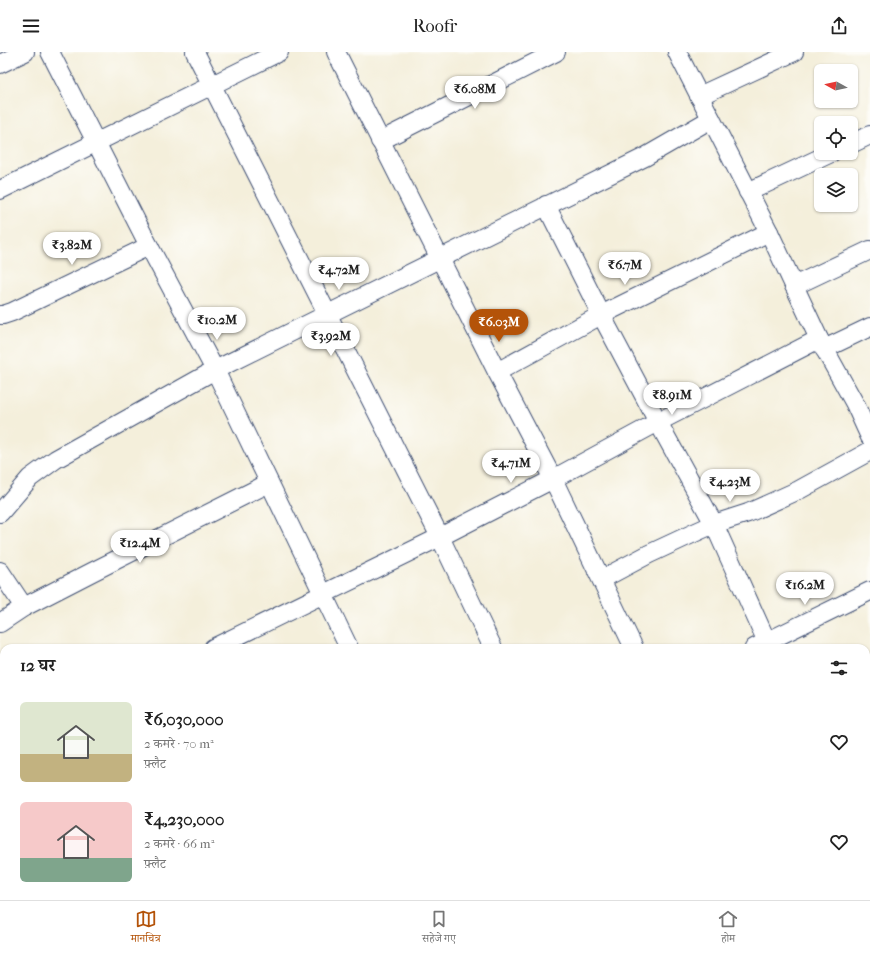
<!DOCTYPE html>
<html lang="hi">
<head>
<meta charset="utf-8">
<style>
  body { margin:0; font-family:"IM FELL French Canon","Noto Serif Devanagari",serif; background:#f6f6f6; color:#222; height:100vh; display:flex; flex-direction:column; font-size:15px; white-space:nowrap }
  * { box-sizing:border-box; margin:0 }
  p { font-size:13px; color:#767676 }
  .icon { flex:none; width:22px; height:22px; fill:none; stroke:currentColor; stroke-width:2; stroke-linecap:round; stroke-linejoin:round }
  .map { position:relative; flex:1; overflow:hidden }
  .side { position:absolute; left:0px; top:592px; width:870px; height:256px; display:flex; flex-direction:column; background:#fff; border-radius:12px 12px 0 0; box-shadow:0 1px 3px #0004 }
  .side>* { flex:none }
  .needle { width:26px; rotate:278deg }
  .controls { position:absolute; left:814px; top:12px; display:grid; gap:8px }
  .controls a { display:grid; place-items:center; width:44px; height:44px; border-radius:6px; background:#fff; box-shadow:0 1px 3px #0004; font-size:20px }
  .price { position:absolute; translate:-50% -34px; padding:0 9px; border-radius:14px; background:#fff; color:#222; font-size:13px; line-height:26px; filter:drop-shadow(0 1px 2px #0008) }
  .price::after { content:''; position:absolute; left:50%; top:24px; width:12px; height:9px; margin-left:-6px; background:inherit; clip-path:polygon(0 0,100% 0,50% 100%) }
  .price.current { background:#b45309; color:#fff }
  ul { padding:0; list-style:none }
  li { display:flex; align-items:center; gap:12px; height:100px; padding:0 20px }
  li span { display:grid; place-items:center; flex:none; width:112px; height:80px; border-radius:6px; color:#555 }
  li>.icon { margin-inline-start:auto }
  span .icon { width:48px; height:48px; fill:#fffc; stroke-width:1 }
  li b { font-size:17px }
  h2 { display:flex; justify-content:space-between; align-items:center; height:48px; padding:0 20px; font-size:17px }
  header { display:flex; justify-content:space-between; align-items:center; height:52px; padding:0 20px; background:#fff; font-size:18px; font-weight:600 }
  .menu { display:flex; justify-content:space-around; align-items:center; height:56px; border-top:1px solid #e0e0e0; background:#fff; font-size:11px; color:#767676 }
  .menu a { display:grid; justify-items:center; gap:2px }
  .menu .current { color:#b45309 }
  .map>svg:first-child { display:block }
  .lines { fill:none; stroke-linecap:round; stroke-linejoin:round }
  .minor-casing { stroke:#3c4c71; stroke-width:20 }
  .minor { stroke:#fff; stroke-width:18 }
</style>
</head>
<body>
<header><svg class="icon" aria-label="menu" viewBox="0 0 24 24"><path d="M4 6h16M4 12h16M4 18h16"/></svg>Roofr<svg class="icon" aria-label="share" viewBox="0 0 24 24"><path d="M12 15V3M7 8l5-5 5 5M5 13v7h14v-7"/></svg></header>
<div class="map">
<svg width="870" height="848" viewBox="0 0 870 848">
  <rect width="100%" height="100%" fill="#fdfcf7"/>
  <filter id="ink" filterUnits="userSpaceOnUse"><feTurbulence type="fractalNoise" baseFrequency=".025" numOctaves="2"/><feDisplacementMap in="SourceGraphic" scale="8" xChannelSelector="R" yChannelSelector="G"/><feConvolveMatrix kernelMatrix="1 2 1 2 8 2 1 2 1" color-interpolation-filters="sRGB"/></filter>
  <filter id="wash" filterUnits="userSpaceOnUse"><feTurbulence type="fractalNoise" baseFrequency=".012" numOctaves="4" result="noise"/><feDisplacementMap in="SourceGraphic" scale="16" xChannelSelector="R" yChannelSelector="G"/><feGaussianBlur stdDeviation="0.9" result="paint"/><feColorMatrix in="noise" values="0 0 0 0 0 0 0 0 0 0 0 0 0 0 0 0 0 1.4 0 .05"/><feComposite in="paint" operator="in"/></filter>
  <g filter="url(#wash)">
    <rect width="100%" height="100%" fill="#f4efdb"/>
  </g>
  <g filter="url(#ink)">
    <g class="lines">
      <defs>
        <g id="minor">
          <polyline points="50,0 149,194 215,318 349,596"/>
          <polyline points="195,0 440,485 493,596"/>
          <polyline points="336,0 497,320 553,427 634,596"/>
          <polyline points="677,0 769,180 819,287 855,352 870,385"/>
          <polyline points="0,12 25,0"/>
          <polyline points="699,44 794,0"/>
          <polyline points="380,89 556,0"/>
          <polyline points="851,92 870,83"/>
          <polyline points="0,138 279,0"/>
          <polyline points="748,140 831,101"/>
          <polyline points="546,153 606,272 658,370 714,472 767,590"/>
          <polyline points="794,234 870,198"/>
          <polyline points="0,263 3,263 12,260 149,194"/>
          <polyline points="824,297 870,275"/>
          <polyline points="497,320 601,263 769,180"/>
          <polyline points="0,461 30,426 56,407 215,318 645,105 711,67"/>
          <polyline points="0,519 24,555"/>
          <polyline points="602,527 649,502 694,481 714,472 748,461 799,438 870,399"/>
          <polyline points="0,571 24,555 92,520 269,431"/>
          <polyline points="213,596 440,485 553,427 658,370 819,287"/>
          <polyline points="754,596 870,539"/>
          <polyline points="0,668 4,675"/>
          <polyline points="0,710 4,708"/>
          <polyline points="476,844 478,848"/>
          <polyline points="616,844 618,848"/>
          <polyline points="757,844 758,848"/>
          <polyline points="9,848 16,844"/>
          <polyline points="263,848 271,844"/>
        </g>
      </defs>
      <use href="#minor" class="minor-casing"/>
      <use href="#minor" class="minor"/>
    </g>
  </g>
</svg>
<div class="controls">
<a><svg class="needle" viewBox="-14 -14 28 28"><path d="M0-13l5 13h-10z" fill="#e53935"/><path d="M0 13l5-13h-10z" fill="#767676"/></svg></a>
<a><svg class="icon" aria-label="locate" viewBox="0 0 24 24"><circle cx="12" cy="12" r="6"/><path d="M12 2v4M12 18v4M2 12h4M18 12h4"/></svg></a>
<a><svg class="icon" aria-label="layers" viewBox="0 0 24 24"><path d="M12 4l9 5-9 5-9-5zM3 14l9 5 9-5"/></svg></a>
</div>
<b class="price" style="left:475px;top:58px">₹6.08M</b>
<b class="price" style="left:72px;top:214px">₹3.82M</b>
<b class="price" style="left:625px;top:234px">₹6.7M</b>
<b class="price" style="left:339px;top:239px">₹4.72M</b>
<b class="price" style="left:217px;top:289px">₹10.2M</b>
<b class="price current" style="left:499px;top:291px">₹6.03M</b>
<b class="price" style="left:331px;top:305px">₹3.92M</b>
<b class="price" style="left:672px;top:364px">₹8.91M</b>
<b class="price" style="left:511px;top:432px">₹4.71M</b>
<b class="price" style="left:730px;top:451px">₹4.23M</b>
<b class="price" style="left:140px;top:512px">₹12.4M</b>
<b class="price" style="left:805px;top:554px">₹16.2M</b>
<section class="side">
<h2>12 घर<svg class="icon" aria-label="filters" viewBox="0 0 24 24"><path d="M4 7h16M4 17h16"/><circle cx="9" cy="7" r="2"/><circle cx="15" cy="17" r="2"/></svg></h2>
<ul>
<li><span style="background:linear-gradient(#dfe7d0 65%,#c2b280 0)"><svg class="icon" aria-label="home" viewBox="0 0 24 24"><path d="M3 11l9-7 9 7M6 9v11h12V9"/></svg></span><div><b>₹6,030,000</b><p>2 कमरे · 70 m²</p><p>फ़्लैट</p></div><svg class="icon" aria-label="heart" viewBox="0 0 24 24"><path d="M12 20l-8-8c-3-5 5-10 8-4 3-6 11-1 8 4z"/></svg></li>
<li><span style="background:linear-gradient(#f6c9c9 70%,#7fa58c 0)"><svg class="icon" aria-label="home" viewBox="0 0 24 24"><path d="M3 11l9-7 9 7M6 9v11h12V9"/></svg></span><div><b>₹4,230,000</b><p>2 कमरे · 66 m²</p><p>फ़्लैट</p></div><svg class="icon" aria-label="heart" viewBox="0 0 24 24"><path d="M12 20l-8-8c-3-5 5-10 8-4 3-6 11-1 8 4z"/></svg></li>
</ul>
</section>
</div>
<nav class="menu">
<a class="current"><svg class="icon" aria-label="map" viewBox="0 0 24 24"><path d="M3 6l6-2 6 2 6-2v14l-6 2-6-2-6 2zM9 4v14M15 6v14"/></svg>मानचित्र</a>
<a><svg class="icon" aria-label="saved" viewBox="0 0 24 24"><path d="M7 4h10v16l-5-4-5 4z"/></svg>सहेजे गए</a>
<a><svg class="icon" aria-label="home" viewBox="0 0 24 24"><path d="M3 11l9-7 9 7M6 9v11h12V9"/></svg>होम</a>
</nav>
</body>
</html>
